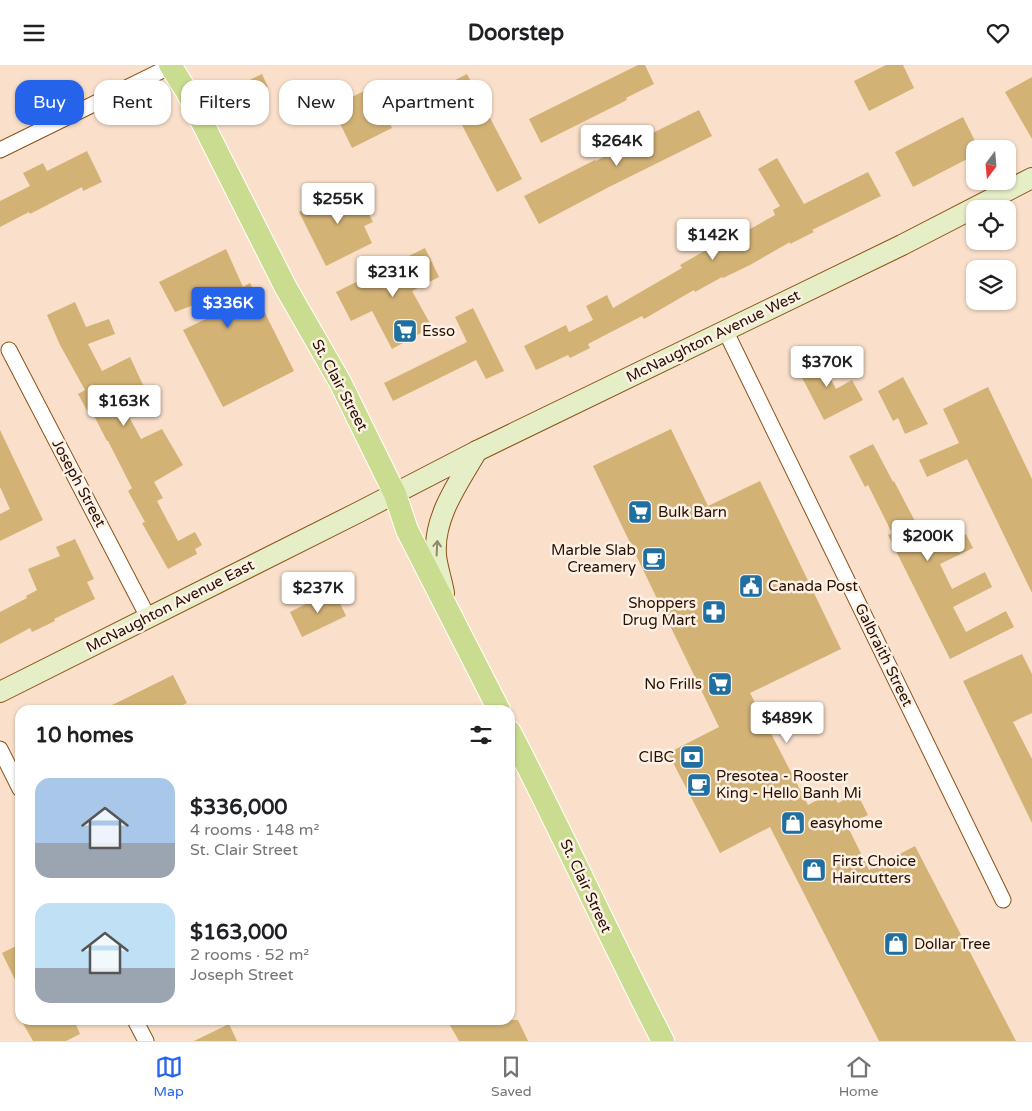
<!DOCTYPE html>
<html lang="en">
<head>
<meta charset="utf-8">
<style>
  body { margin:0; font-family:"Varela Round",sans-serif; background:#f6f6f6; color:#202124; height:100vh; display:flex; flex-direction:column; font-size:19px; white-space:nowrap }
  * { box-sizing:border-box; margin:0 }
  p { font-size:16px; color:#757577 }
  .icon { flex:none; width:28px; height:28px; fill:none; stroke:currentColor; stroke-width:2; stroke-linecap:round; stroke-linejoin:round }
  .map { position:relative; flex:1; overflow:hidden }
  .sheet { position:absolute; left:15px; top:640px; width:500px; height:320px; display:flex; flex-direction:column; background:#fff; border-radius:15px; box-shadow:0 1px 4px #0004 }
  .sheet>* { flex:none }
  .hud { position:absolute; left:15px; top:15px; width:500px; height:45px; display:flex; gap:10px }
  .needle { width:32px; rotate:196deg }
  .buttons { position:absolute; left:966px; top:75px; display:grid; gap:10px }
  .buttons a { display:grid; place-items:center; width:50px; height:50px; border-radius:10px; background:#fff; box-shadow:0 1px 4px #0004; font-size:25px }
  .price { position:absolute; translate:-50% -42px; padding:0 11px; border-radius:5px; background:#fff; color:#222; font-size:16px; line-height:32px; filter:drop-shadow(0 1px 2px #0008) }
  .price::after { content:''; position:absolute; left:50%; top:30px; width:15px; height:11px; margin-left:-8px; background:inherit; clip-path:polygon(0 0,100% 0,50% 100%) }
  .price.current { background:#2563eb; color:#fff }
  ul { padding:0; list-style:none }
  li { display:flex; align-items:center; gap:15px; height:125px; padding:0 20px }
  li span { display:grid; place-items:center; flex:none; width:140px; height:100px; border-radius:15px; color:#555 }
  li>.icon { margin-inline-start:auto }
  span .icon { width:60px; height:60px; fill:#fffc; stroke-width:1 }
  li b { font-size:21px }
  h2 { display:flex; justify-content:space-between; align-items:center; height:60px; padding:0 20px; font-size:21px }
  .pill { padding:0 18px; border-radius:15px; background:#fff; box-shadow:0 1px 4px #0004; font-size:18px; line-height:45px }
  .pill.current { background:#2563eb; color:#fff }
  header { display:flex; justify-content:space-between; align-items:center; height:65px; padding:0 20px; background:#fff; font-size:22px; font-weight:700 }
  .dock { display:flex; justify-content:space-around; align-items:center; height:70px; border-top:1px solid #e0e0e0; background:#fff; font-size:14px; color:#757577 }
  .dock a { display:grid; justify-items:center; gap:2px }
  .dock .current { color:#2563eb }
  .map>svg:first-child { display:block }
  .building { fill:#d3b276 }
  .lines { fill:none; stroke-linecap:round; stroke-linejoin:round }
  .minor-casing { stroke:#8c5217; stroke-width:17 }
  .secondary-casing { stroke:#8c5217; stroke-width:22 }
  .primary-casing { stroke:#fff; stroke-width:24 }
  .minor { stroke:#fff; stroke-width:15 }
  .secondary { stroke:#e5eec7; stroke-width:20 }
  .primary { stroke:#cadc8f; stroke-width:22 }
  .oneway { stroke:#908a6d }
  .labels { text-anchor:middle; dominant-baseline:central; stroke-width:5; stroke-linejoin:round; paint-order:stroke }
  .poi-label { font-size:15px; fill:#271000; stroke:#fdf0e5; text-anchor:start }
  .street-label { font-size:15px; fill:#271000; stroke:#fdf0e5 }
</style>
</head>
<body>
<header><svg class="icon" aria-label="menu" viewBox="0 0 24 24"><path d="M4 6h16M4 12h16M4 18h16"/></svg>Doorstep<svg class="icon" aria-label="heart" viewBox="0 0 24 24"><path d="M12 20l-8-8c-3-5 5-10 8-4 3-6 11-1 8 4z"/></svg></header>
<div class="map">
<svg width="1032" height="976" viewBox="0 0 1032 976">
  <rect width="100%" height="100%" fill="#fae0ca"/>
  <g class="building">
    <polygon points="638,0 645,0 654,19 626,33 627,35 541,78 529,54"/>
    <polygon points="886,0 903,0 914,23 869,46 854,16"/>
    <polygon points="262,9 268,22 240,37 233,23"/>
    <polygon points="467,9 522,114 497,127 442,22"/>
    <polygon points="1032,12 1032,74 1005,27"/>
    <polygon points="372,22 392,63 352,83 332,42"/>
    <polygon points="699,45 712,71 609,122 539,159 524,131 595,95 596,96"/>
    <polygon points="963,52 975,76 975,90 913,122 895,87"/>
    <polygon points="87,86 102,117 83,126 82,122 30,149 29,147 0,162 0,136 30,121 23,108 43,98 47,106"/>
    <polygon points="777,93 804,139 868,107 881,131 812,165 814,167 790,179 790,177 750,200 723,213 722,212 695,227 694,225 644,254 642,251 588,279 590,283 570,293 568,290 536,305 524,281 566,260 569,267 593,255 586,241 607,230 613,243 682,203 680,200 708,184 706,178 725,168 729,176 775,150 773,145 780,141 758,104"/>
    <polygon points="354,119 373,157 364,161 372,178 326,201 299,147"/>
    <polygon points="425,183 439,212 412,226 432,262 392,284 372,246 351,256 336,227"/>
    <polygon points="226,184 243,222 250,218 294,306 223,342 183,265 214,250 207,235 175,247 159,217"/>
    <polygon points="75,237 86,262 109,254 115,269 88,279 102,306 130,292 144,322 149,320 156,334 127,348 141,374 162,364 183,400 154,417 163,433 157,436 178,476 195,467 202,480 195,484 197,489 168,504 142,458 145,457 128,426 132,423 108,376 107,376 92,347 89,349 78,329 85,325 60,280 47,250"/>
    <polygon points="473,243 504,306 486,314 476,295 393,336 384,318 467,277 455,252"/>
    <polygon points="817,288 836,324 852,315 863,335 824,355 795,299"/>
    <polygon points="903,312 928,359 905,369 898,353 893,356 878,326"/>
    <polygon points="988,322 1032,414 1032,528 967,394 927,412 919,395 959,378 943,344"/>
    <polygon points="671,364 708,441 760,416 841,584 750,628 808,740 832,727 838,738 857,728 868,750 847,760 869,805 915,781 1016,976 879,976 770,762 720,788 668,688 719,662 593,401"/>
    <polygon points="0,365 43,455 0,476 0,449 10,444 0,422"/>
    <polygon points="873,379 893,417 894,416 931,487 966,469 973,483 940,499 952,524 985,507 992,522 953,542 966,567 1006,546 1014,562 950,594 888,470 892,468 868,420 865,422 849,391"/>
    <polygon points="75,474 94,514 87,517 95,534 54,554 55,556 32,567 30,563 0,579 0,547 27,533 26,531 37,525 28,504 60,491 56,482"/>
    <polygon points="334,525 346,551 302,572 290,547"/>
    <polygon points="1022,589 1032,609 1032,648 1013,657 1032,694 1032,758 963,616"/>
    <polygon points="173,610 187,638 172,645 102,645"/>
    <polygon points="16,881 20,889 20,925 2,888"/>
    <polygon points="21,955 74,955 80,969 66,976 33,976"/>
    <polygon points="447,955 518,955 528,976 459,976"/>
    <polygon points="229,959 237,976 194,976"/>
  </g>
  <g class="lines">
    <defs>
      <g id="minor">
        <polyline points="0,85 171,1"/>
        <polyline points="725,265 1003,835"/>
        <polyline points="9,285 148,552"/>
        <polyline points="0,684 20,724"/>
        <polyline points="135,955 146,976"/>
      </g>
      <g id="secondary">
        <path d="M444,528c-2,-12 -7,-26 -8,-38 -3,-38 23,-73 41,-104"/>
        <polyline points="0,627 359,447 477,386 902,180 1032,113"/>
      </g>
      <g id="primary">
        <polyline points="170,0 187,27 286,223 340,317 395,429 407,465 499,645"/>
        <path d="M510,667c53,102 100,207 153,309"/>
      </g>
    </defs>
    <use href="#minor" class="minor-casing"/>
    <use href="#secondary" class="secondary-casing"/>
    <use href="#primary" class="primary-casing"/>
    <use href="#minor" class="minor"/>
    <use href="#secondary" class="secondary"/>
    <use href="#primary" class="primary"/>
  </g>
  <defs><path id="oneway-shaft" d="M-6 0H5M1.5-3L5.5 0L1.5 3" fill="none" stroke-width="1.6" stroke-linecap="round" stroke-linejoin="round" transform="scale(1.25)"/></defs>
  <use class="oneway" href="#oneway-shaft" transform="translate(437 483) rotate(-87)"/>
  <defs>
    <symbol id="supermarket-square" viewBox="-11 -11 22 22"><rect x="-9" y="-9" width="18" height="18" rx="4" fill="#1f6fa0" stroke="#fdf0e5"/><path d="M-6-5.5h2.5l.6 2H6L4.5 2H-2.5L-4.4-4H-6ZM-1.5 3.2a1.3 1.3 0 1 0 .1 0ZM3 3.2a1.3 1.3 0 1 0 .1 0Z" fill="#fff"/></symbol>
    <symbol id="cafe-square" viewBox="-11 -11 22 22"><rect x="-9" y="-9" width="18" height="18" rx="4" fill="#1f6fa0" stroke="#fdf0e5"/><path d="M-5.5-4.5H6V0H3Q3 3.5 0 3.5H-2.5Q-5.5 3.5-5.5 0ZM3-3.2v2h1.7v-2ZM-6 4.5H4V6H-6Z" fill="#fff"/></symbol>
    <symbol id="civic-square" viewBox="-11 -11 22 22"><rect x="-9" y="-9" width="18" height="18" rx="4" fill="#1f6fa0" stroke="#fdf0e5"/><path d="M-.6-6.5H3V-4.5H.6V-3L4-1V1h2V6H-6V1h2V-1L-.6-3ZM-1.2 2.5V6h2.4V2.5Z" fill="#fff"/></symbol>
    <symbol id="pharmacy-square" viewBox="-11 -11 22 22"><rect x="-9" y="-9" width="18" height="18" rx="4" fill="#1f6fa0" stroke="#fdf0e5"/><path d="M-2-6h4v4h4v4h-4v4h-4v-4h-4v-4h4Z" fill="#fff"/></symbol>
    <symbol id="bank-square" viewBox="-11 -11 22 22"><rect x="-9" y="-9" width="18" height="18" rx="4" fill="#1f6fa0" stroke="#fdf0e5"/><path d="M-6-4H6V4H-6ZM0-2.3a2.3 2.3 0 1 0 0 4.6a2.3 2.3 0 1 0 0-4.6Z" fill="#fff"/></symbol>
    <symbol id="shop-square" viewBox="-11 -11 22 22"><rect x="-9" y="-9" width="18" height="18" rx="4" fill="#1f6fa0" stroke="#fdf0e5"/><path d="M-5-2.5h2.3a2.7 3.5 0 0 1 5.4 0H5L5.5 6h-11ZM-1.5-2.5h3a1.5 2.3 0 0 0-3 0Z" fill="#fff"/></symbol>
  </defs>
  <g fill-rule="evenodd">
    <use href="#supermarket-square" x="391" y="252" width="28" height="28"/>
    <use href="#supermarket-square" x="626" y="433" width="28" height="28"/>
    <use href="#cafe-square" x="640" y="480" width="28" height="28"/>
    <use href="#civic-square" x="737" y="507" width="28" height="28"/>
    <use href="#pharmacy-square" x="700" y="533" width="28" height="28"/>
    <use href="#supermarket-square" x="706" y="605" width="28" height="28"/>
    <use href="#bank-square" x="678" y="678" width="28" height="28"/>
    <use href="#cafe-square" x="685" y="706" width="28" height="28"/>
    <use href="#shop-square" x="779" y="744" width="28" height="28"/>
    <use href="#shop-square" x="800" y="791" width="28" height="28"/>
    <use href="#shop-square" x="882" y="865" width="28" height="28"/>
  </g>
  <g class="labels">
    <g class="poi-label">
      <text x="422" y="266">Esso</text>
      <text x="658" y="447">Bulk Barn</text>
      <text x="636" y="485" text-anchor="end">Marble Slab<tspan x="636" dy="17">Creamery</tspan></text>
      <text x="768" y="521">Canada Post</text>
      <text x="696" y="538" text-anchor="end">Shoppers<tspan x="696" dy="17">Drug Mart</tspan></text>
      <text x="702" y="619" text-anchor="end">No Frills</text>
      <text x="674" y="692" text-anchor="end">CIBC</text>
      <text x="716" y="711">Presotea - Rooster<tspan x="716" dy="17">King - Hello Banh Mi</tspan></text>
      <text x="810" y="758">easyhome</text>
      <text x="832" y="796">First Choice<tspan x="832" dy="17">Haircutters</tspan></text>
      <text x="914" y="879">Dollar Tree</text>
    </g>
    <g class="street-label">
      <text transform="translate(713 271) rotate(-26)">McNaughton Avenue West</text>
      <text transform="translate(340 320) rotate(62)">St. Clair Street</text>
      <text transform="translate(79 418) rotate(62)">Joseph Street</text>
      <text transform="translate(170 541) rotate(-27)">McNaughton Avenue East</text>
      <text transform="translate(884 590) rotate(64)">Galbraith Street</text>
      <text transform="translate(586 821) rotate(65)">St. Clair Street</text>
    </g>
  </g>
</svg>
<div class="buttons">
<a><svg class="needle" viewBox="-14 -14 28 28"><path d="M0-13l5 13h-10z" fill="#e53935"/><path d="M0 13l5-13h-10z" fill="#757577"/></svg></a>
<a><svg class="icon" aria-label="locate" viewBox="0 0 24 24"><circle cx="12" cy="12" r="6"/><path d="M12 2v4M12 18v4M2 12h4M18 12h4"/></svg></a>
<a><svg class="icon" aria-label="layers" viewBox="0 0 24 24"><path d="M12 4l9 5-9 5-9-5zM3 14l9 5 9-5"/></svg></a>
</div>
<b class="price" style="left:617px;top:102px">$264K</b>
<b class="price" style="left:338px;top:160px">$255K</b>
<b class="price" style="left:713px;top:196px">$142K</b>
<b class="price" style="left:393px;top:233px">$231K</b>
<b class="price current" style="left:228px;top:264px">$336K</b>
<b class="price" style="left:827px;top:323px">$370K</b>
<b class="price" style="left:124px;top:362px">$163K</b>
<b class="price" style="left:928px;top:497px">$200K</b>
<b class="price" style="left:318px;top:549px">$237K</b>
<b class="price" style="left:787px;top:679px">$489K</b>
<div class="hud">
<a class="pill current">Buy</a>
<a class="pill">Rent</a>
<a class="pill">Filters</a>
<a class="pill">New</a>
<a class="pill">Apartment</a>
</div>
<section class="sheet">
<h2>10 homes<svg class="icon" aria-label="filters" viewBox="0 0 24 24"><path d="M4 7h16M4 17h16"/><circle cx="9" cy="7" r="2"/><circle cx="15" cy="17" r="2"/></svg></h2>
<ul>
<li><span style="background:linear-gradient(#a9c7e8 65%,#9aa5b1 0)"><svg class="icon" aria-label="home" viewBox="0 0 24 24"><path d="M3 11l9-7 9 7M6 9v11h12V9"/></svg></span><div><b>$336,000</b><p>4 rooms · 148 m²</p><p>St. Clair Street</p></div></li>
<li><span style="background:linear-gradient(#bfe0f5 65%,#9aa5b1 0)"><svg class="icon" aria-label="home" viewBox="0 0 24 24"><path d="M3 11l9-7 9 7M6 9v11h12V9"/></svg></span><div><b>$163,000</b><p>2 rooms · 52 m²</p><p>Joseph Street</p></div></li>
</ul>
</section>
</div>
<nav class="dock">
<a class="current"><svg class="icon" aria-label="map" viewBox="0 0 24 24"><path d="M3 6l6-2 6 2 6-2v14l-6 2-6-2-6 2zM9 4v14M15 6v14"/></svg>Map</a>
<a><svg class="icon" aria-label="saved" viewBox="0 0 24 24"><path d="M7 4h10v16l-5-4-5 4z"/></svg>Saved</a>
<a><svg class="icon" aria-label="home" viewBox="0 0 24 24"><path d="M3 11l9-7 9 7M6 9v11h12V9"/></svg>Home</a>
</nav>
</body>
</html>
